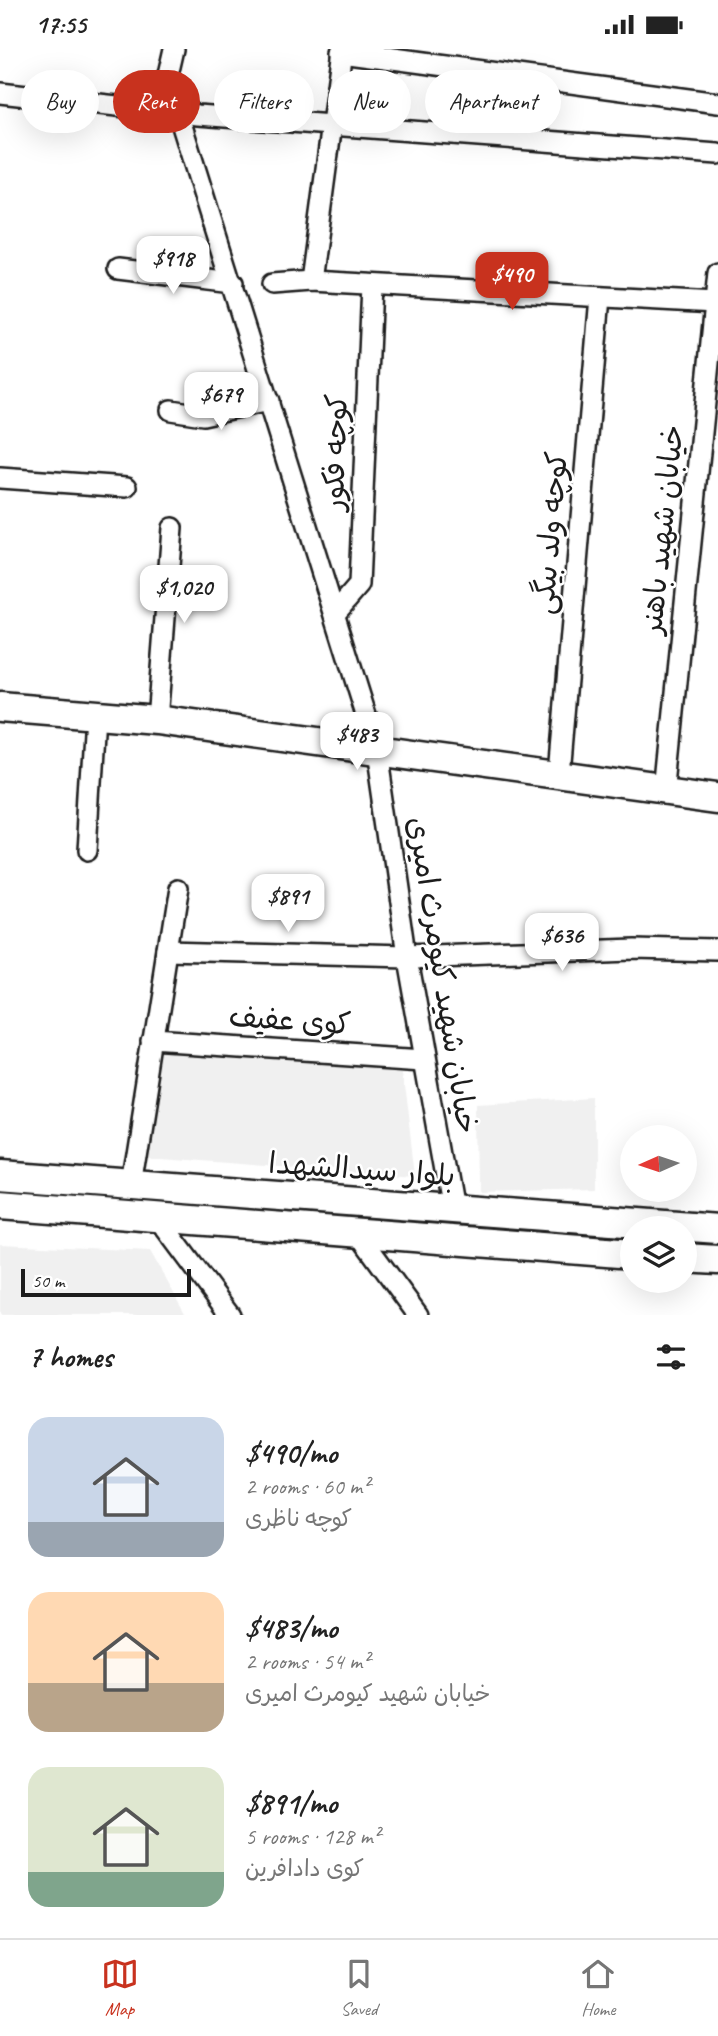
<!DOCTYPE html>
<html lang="en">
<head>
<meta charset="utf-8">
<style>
  body { margin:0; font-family:Caveat,"Playpen Sans Arabic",sans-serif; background:#f2f2f2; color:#222; height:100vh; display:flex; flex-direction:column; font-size:26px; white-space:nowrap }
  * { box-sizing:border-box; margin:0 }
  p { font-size:23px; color:#767676 }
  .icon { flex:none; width:38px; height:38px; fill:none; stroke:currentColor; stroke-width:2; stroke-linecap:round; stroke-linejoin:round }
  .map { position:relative; height:1266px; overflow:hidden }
  .details { display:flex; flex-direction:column; background:#fff; flex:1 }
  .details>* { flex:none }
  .top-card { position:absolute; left:21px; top:21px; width:677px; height:63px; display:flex; gap:14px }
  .needle { width:46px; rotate:267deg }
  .buttons { position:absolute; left:620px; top:1076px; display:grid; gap:14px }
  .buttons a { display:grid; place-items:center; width:77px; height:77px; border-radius:50%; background:#fff; box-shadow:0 7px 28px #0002; font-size:35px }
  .scale { position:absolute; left:21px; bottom:18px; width:170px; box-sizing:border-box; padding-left:7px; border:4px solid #1c1c1c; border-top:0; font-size:19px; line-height:24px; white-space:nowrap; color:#1c1c1c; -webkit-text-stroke:5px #fff; paint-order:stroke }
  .price { position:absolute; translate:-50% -60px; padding:0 16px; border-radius:14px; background:#fff; color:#222; font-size:23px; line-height:46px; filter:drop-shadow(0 2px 4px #0008) }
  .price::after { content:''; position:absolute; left:50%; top:42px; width:21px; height:16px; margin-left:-10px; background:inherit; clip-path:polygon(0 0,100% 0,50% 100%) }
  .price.on { background:#c8321e; color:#fff }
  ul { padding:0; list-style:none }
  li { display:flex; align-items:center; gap:21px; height:175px; padding:0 28px }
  li span { display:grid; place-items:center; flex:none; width:196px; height:140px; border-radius:21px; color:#555 }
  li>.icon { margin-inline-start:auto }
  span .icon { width:84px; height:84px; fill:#fffc; stroke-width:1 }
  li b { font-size:30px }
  h2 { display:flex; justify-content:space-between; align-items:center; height:84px; padding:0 28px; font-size:30px }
  .pill { padding:0 24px; border-radius:32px; background:#fff; box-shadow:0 7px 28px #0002; font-size:24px; line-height:63px }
  .pill.on { background:#c8321e; color:#fff }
  .status { display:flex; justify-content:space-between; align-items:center; height:49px; padding:0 35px; background:#fff; direction:ltr }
  .status svg { height:19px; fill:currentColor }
  .dock { display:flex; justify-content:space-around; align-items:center; height:98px; border-top:2px solid #e0e0e0; background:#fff; font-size:19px; color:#767676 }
  .dock a { display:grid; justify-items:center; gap:4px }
  .dock .on { color:#c8321e }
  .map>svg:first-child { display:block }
  .built { fill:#f0f0f0 }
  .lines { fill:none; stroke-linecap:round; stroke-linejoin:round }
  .street-casing { stroke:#1c1c1c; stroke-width:24 }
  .secondary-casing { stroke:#1c1c1c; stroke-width:33 }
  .street { stroke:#fff; stroke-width:19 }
  .secondary { stroke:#fff; stroke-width:28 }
  .labels { text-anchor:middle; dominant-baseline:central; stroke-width:5; stroke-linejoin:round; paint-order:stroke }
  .street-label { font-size:30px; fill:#1c1c1c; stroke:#fff }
</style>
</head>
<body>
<div class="status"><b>17:55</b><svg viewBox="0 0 49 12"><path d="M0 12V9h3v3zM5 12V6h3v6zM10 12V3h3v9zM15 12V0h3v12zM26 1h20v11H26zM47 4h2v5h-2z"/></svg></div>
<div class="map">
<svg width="718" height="1266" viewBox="0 0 718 1266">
  <rect width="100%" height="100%" fill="#fff"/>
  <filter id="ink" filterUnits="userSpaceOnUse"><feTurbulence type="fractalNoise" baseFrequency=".0143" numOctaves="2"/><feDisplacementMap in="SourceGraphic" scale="14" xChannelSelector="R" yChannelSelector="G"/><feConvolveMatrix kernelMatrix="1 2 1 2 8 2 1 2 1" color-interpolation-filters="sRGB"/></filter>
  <g filter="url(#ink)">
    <g class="built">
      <polygon points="164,1004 402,1019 415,1127 147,1107"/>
      <polygon points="594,1049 594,1140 479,1143 478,1056"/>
      <polygon points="0,1195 150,1202 186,1266 0,1266"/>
    </g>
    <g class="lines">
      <defs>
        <g id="street">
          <polyline points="341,3 718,54"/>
          <polyline points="0,44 198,66 718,105"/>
          <polyline points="160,61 174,0"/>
          <polyline points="178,64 377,701 407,908 452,1160"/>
          <polyline points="118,220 233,234"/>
          <polyline points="311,232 342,0"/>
          <polyline points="272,235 311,232 715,254"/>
          <polyline points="171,361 203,366 269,352"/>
          <polyline points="0,429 127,438"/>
          <polyline points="335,564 359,536 372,236"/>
          <polyline points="157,671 172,479"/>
          <polyline points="559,724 600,248"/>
          <polyline points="666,743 718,224"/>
          <polyline points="87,801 95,666"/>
          <polyline points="168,902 407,908 631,900 718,902"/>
          <polyline points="153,992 424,1010"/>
          <polyline points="131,1136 178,839"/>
          <polyline points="157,1168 230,1266"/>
          <polyline points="358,1184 418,1266"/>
        </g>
        <g id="secondary">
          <polyline points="0,658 157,671 718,748"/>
          <polyline points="0,1126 718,1180"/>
          <polyline points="0,1156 632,1205"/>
          <polyline points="684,1209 718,1211"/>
        </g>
      </defs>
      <use href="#street" class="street-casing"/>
      <use href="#secondary" class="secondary-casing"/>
      <use href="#street" class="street"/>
      <use href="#secondary" class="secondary"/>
    </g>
  </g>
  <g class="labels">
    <g class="street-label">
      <text transform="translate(335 403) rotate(-88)">کوچه فکور</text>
      <text transform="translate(662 480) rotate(-84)">خیابان شهید باهنر</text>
      <text transform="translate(550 484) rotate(-85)">کوچه ولد بیگی</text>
      <text transform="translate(443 926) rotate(81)">خیابان شهید کیومرث امیری</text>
      <text transform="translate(290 971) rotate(4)">کوی عفیف</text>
      <text transform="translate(362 1120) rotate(4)">بلوار سیدالشهدا</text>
    </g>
  </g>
</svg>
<div class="buttons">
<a><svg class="needle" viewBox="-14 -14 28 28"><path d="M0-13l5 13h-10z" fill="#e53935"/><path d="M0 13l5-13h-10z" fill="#767676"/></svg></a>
<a><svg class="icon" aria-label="layers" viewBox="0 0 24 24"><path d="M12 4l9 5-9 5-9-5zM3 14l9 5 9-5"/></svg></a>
</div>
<div class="scale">50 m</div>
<b class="price" style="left:173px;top:247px">$918</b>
<b class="price on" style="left:512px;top:263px">$490</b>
<b class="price" style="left:221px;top:383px">$679</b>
<b class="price" style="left:184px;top:576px">$1,020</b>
<b class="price" style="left:357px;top:723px">$483</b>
<b class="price" style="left:288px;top:885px">$891</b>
<b class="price" style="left:562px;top:924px">$636</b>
<div class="top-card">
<a class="pill">Buy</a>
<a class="pill on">Rent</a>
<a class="pill">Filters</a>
<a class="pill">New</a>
<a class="pill">Apartment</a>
</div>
</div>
<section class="details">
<h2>7 homes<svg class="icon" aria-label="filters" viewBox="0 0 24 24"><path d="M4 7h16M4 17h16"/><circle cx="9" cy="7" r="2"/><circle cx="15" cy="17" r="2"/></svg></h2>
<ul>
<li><span style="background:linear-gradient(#c9d6e8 75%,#9aa5b1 0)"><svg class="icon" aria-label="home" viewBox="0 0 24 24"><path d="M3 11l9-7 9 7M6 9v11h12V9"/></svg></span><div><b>$490/mo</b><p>2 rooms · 60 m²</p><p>کوچه ناظری</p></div></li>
<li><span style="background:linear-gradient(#ffd9b3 65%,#b9a48a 0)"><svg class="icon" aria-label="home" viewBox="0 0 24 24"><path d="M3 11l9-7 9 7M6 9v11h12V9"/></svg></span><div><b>$483/mo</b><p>2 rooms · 54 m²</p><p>خیابان شهید کیومرث امیری</p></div></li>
<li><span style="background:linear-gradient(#dfe7d0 75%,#7fa58c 0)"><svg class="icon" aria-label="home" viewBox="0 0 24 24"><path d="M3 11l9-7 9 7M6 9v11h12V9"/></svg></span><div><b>$891/mo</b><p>5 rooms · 128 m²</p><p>کوی دادافرین</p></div></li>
</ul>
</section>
<nav class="dock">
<a class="on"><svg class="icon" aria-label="map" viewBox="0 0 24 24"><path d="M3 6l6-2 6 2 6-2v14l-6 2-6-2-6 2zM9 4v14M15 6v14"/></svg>Map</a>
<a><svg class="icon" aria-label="saved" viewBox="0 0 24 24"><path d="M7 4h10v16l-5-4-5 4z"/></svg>Saved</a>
<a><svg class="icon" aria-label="home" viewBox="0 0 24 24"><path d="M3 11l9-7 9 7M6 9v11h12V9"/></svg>Home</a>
</nav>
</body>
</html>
